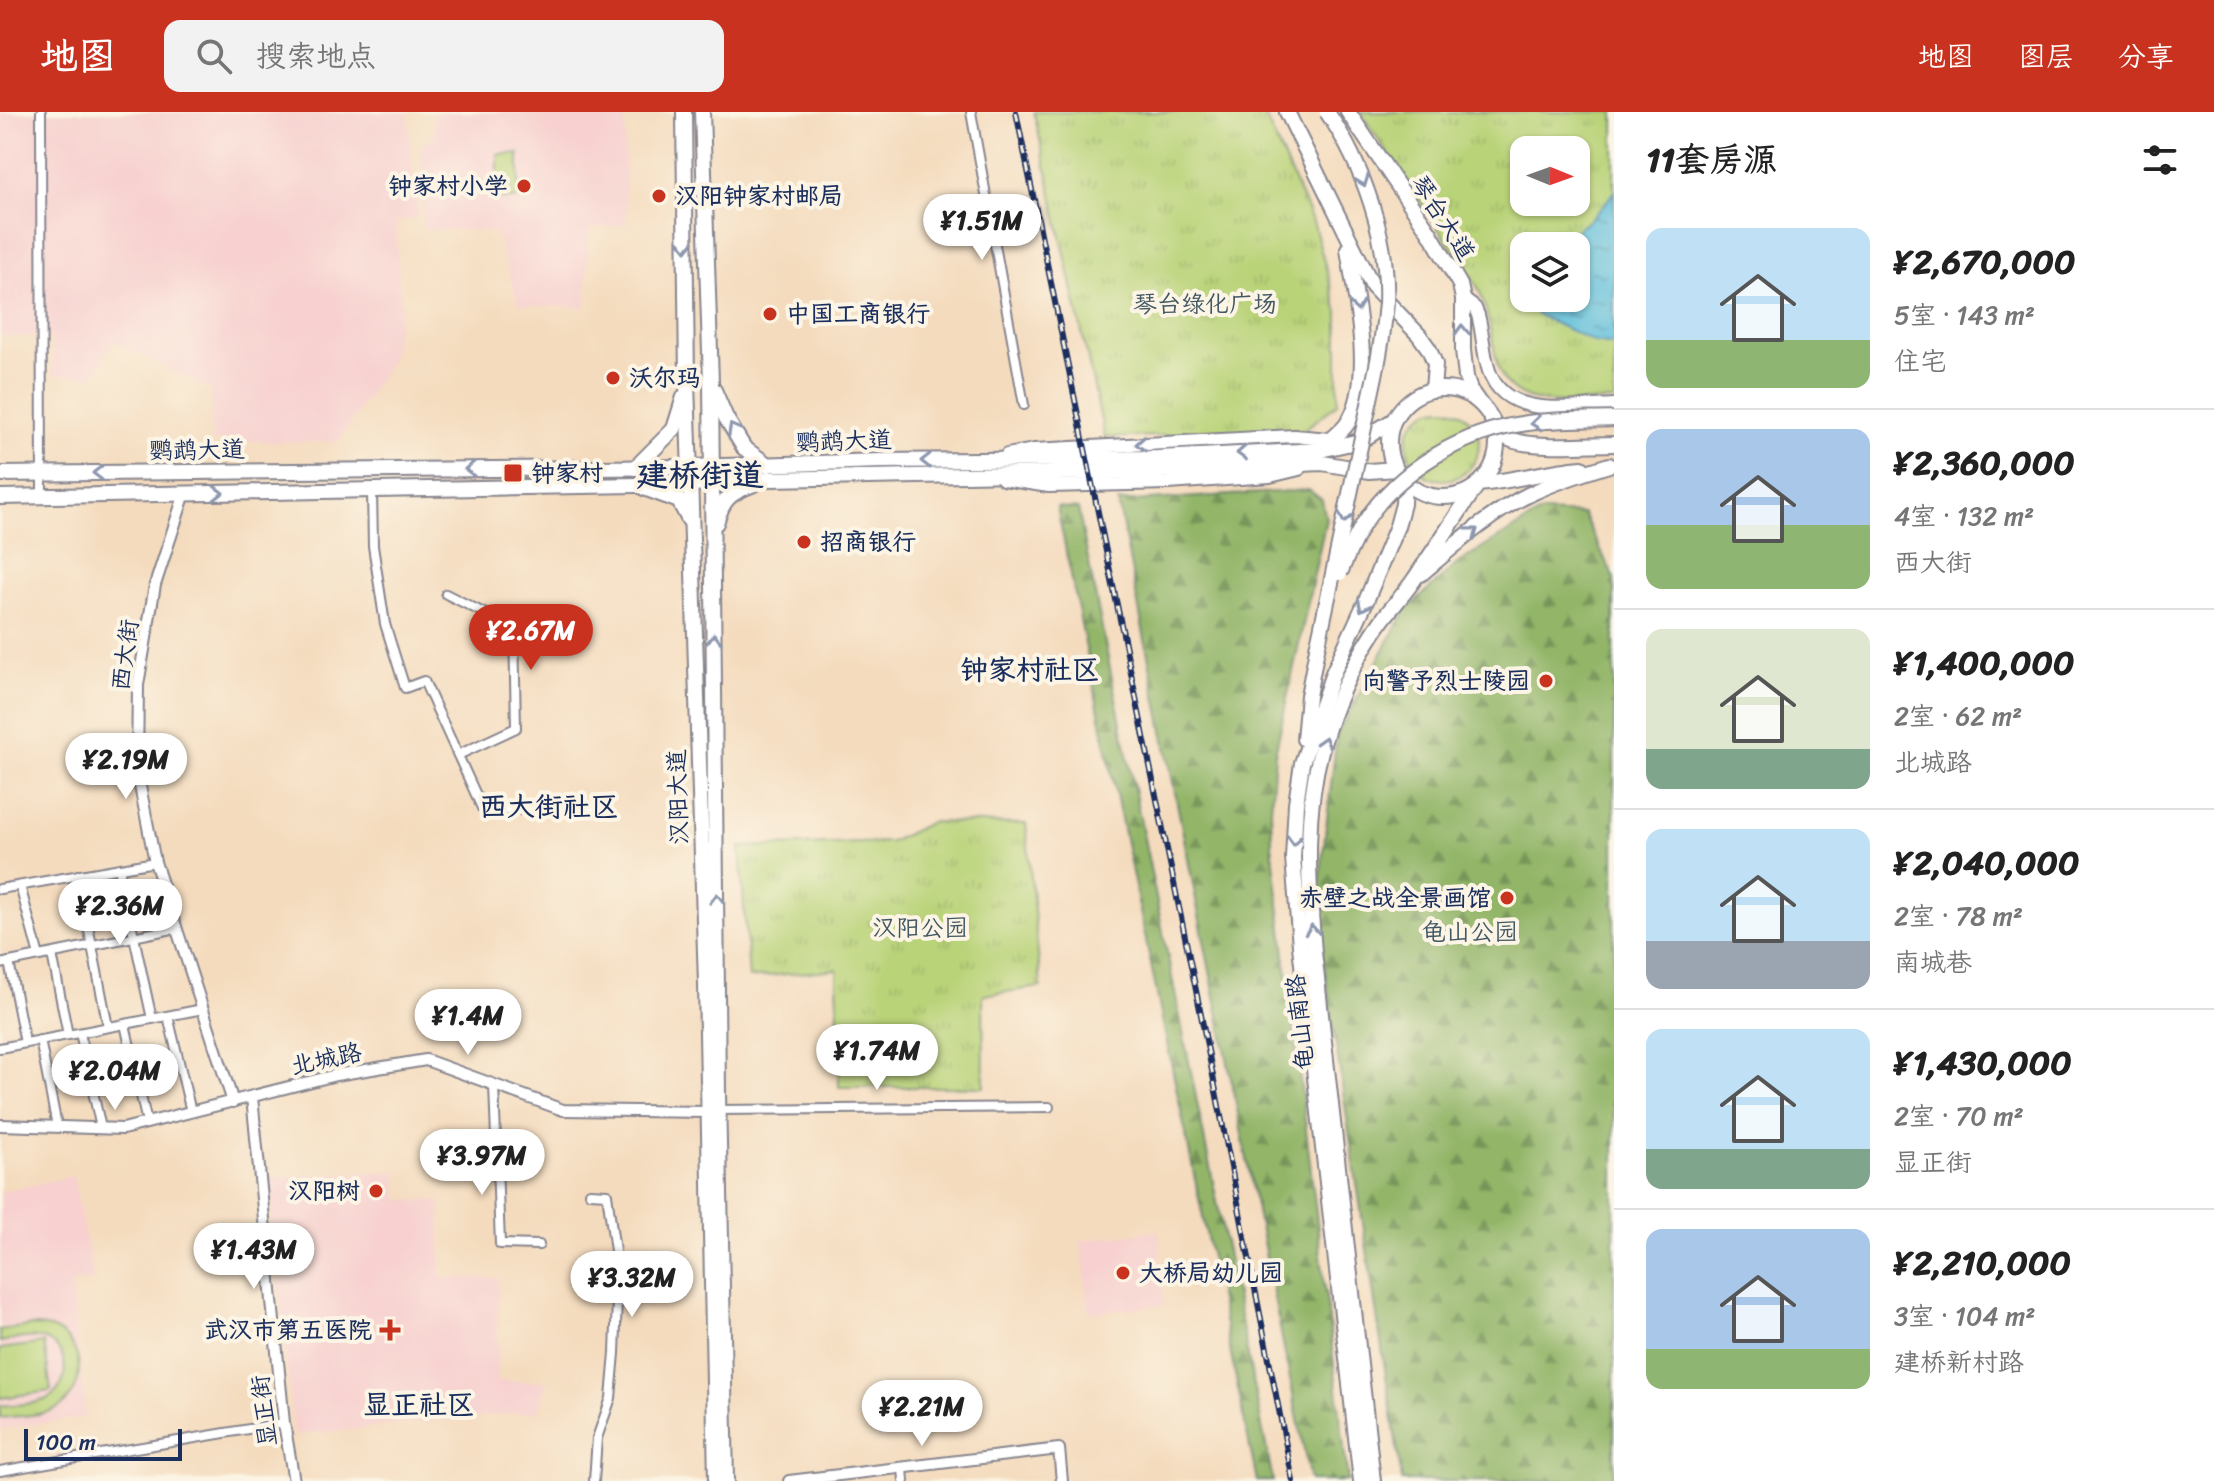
<!DOCTYPE html>
<html lang="zh">
<head>
<meta charset="utf-8">
<style>
  body { margin:0; font-family:Sriracha,"LXGW WenKai TC",sans-serif; background:#f2f2f2; color:#222; height:100vh; display:flex; flex-direction:column; font-size:30px; white-space:nowrap }
  * { box-sizing:border-box; margin:0 }
  p { font-size:26px; color:#767676 }
  .icon { flex:none; width:44px; height:44px; fill:none; stroke:currentColor; stroke-width:2; stroke-linecap:round; stroke-linejoin:round }
  .map { position:relative; flex:1; overflow:hidden }
  .panel { display:flex; flex-direction:column; background:#fff; width:600px }
  .panel>* { flex:none }
  .needle { width:52px; rotate:91deg }
  .tools { position:absolute; left:1510px; top:24px; display:grid; gap:16px }
  .tools a { display:grid; place-items:center; width:80px; height:80px; border-radius:16px; background:#fff; box-shadow:0 2px 6px #0004; font-size:40px }
  .scale { position:absolute; left:24px; bottom:20px; width:158px; box-sizing:border-box; padding-left:8px; border:4px solid #1b2f5e; border-top:0; font-size:22px; line-height:28px; white-space:nowrap; color:#1b2f5e; -webkit-text-stroke:6px #fcf5e5; paint-order:stroke }
  .price { position:absolute; translate:-50% -68px; padding:0 18px; border-radius:28px; background:#fff; color:#222; font-size:26px; line-height:52px; filter:drop-shadow(0 2px 4px #0008) }
  .price::after { content:''; position:absolute; left:50%; top:48px; width:24px; height:18px; margin-left:-12px; background:inherit; clip-path:polygon(0 0,100% 0,50% 100%) }
  .price.on { background:#c8321e; color:#fff }
  ul { padding:0; list-style:none }
  li { display:flex; align-items:center; gap:24px; height:200px; padding:0 32px }
  li+li { border-top:2px solid #e0e0e0 }
  li span { display:grid; place-items:center; flex:none; width:224px; height:160px; border-radius:16px; color:#555 }
  li>.icon { margin-inline-start:auto }
  span .icon { width:96px; height:96px; fill:#fffc; stroke-width:1 }
  li b { font-size:34px }
  h2 { display:flex; justify-content:space-between; align-items:center; height:96px; padding:0 32px; font-size:34px }
  header { display:flex; align-items:center; gap:48px; box-sizing:border-box; height:112px; padding:0 40px; background:#c8321e; color:#fff }
  header strong { font-size:38px }
  nav { display:flex; gap:44px; margin-inline-start:auto; font-size:28px }
  .search { width:560px; height:72px; background:#f2f2f2; display:flex; align-items:center; gap:20px; box-sizing:border-box; padding:0 28px; border-radius:16px; color:#767676; font-size:30px }
  main { display:flex; flex:1; min-height:0 }
  .map>svg:first-child { display:block }
  .built { fill:#f7d0cf }
  .grass { fill:url(#grass-tufts); stroke:#6a816b; stroke-width:2; fill-rule:evenodd }
  .forest { fill:url(#forest-firs); stroke:#567263; stroke-width:2 }
  .pitch { fill:#b9d378; stroke:#6a816b; stroke-width:2 }
  .water { fill:url(#water-ripples); stroke:#3c779d; stroke-width:2 }
  .lines { fill:none; stroke-linecap:round; stroke-linejoin:round }
  .minor-casing { stroke:#88858e; stroke-width:12 }
  .tertiary-casing { stroke:#88858e; stroke-width:14 }
  .secondary-casing { stroke:#88858e; stroke-width:16 }
  .primary-casing { stroke:#88858e; stroke-width:18 }
  .trunk-casing { stroke:#88858e; stroke-width:18 }
  .minor { stroke:#fff; stroke-width:8 }
  .tertiary { stroke:#fff; stroke-width:10 }
  .secondary { stroke:#fff; stroke-width:12 }
  .primary { stroke:#fff; stroke-width:14 }
  .trunk { stroke:#fff; stroke-width:14 }
  .rail-casing { stroke:#1b2f5e; stroke-width:6 }
  .rail { stroke:#fcf5e5; stroke-width:3; stroke-dasharray:9; stroke-linecap:butt }
  .trunk-bridge-casing { stroke:#88858e; stroke-width:18; stroke-linecap:butt }
  .trunk-bridge { stroke:#fff; stroke-width:14 }
  .oneway { stroke:#8d97ae }
  .poi-dot { fill:#c8321e; stroke:#fcf5e5; stroke-width:3 }
  .labels { text-anchor:middle; dominant-baseline:central; stroke-width:8; stroke-linejoin:round; paint-order:stroke }
  .poi-label { font-size:24px; font-weight:bold; fill:#1b2f5e; stroke:#fcf5e5; text-anchor:start }
  .street-label { font-size:24px; fill:#1b2f5e; stroke:#fcf5e5 }
  .park-label { font-size:24px; fill:#425864; stroke:#fcf5e5 }
  .quarter-label { font-size:28px; font-weight:bold; fill:#1b2f5e; stroke:#fcf5e5 }
  .district-label { font-size:32px; font-weight:bold; fill:#1b2f5e; stroke:#fcf5e5 }
</style>
</head>
<body>
<header>
<strong>地图</strong>
<div class="search"><svg class="icon" aria-label="search" viewBox="0 0 24 24"><circle cx="10" cy="10" r="6"/><path d="M15 15l6 6"/></svg>搜索地点</div>
<nav><a>地图</a><a>图层</a><a>分享</a></nav>
</header>
<main>
<div class="map">
<svg width="1614" height="1369" viewBox="0 0 1614 1369">
  <defs>
    <pattern id="grass-tufts" width="24" height="20" patternUnits="userSpaceOnUse" patternTransform="scale(2)"><rect width="24" height="20" fill="#b9d378"/><path d="M3 7l-1-3M5 7V3M7 7l1-3M15 17l-1-3M17 17v-4M19 17l1-3" fill="none" stroke="#9eb56a"/></pattern>
    <pattern id="forest-firs" width="22" height="20" patternUnits="userSpaceOnUse" patternTransform="scale(2)"><rect width="22" height="20" fill="#92b568"/><path d="M5 1l3.5 6h-7zM16 11l3.5 6h-7z" fill="#769459"/></pattern>
    <pattern id="water-ripples" width="26" height="14" patternUnits="userSpaceOnUse" patternTransform="scale(2)"><rect width="26" height="14" fill="#5ebfdc"/><path d="M2 4q2-2 4 0t4 0M15 11q2-2 4 0t4 0" fill="none" stroke="#4d9cb6"/></pattern>
  </defs>
  <rect width="100%" height="100%" fill="#fcf5e5"/>
  <filter id="ink" filterUnits="userSpaceOnUse"><feTurbulence type="fractalNoise" baseFrequency=".0125" numOctaves="2"/><feDisplacementMap in="SourceGraphic" scale="16" xChannelSelector="R" yChannelSelector="G"/><feConvolveMatrix kernelMatrix="1 2 1 2 8 2 1 2 1" color-interpolation-filters="sRGB"/></filter>
  <filter id="wash" filterUnits="userSpaceOnUse"><feTurbulence type="fractalNoise" baseFrequency=".006" numOctaves="4" result="noise"/><feDisplacementMap in="SourceGraphic" scale="32" xChannelSelector="R" yChannelSelector="G"/><feGaussianBlur stdDeviation="1.8" result="paint"/><feColorMatrix in="noise" values="0 0 0 0 0 0 0 0 0 0 0 0 0 0 0 0 0 1.4 0 .05"/><feComposite in="paint" operator="in"/></filter>
  <g filter="url(#wash)">
    <rect width="100%" height="100%" fill="#f4dbbe"/>
    <g class="built">
      <polygon points="0,0 407,0 418,106 396,109 401,200 390,250 338,330 212,329 211,278 113,229 94,265 52,263 52,225 0,224"/>
      <polygon points="434,0 625,0 626,113 589,117 586,195 519,193 495,119 423,117 421,34 434,24"/>
      <polygon points="396,1059 398,1088 440,1089 441,1166 498,1166 497,1269 547,1270 538,1299 294,1323 267,1066"/>
      <polygon points="73,1064 94,1168 71,1171 86,1305 0,1317 0,1080"/>
      <polygon points="1158,1119 1164,1193 1089,1201 1081,1128"/>
    </g>
    <g class="grass">
      <polygon points="1034,0 1263,0 1314,113 1338,200 1338,291 1304,318 1105,326"/>
      <path d="M1360,0h254v289c-41,1 -105,14 -117,-38 -6,-26 -8,-52 -20,-77zM1524,38h52v52h-52zM1524,134h52v52h-52z"/>
      <circle cx="1443" cy="332" r="36"/>
      <polygon points="931,710 1026,712 1041,875 983,883 984,975 839,975 837,857 749,866 740,735 891,730"/>
    </g>
    <g class="forest">
      <polygon points="1309,378 1322,388 1326,407 1275,642 1271,698 1272,733 1348,1369 1310,1369 1118,390"/>
      <polygon points="1057,395 1078,397 1273,1369 1257,1369"/>
      <polygon points="1542,400 1583,402 1614,466 1614,1369 1402,1369 1316,801 1337,622 1406,498 1458,451"/>
    </g>
    <g class="pitch">
      <rect x="498" y="42" width="21" height="45"/>
      <path d="M31,1214c8,0 16,0 24,4 29,14 32,56 7,75 -16,12 -43,10 -62,13v-12c15,-2 36,-1 49,-8 23,-14 21,-51 -6,-59 -13,-4 -29,1 -43,3v-12z"/>
      <polygon points="44,1231 51,1279 0,1286 0,1237"/>
    </g>
    <path class="water" d="M1614,79v154l-20,-3 -58,-28v-16h40v-52h-28c27,-12 50,-30 66,-55z"/>
  </g>
  <g filter="url(#ink)">
    <g class="lines">
      <defs>
        <g id="minor">
          <polyline points="41,0 42,385"/>
          <polyline points="971,0 1024,293"/>
          <polyline points="372,379 373,434 385,512 405,576 424,569 482,696 550,699 601,699"/>
          <polyline points="446,482 514,516 516,616 458,643"/>
          <polyline points="119,756 152,907"/>
          <polyline points="78,763 108,915"/>
          <polyline points="20,774 39,844"/>
          <polyline points="0,777 155,750"/>
          <polyline points="52,842 68,923"/>
          <polyline points="9,850 25,931"/>
          <polyline points="0,852 177,816"/>
          <polyline points="168,904 191,1000"/>
          <polyline points="125,912 147,1011"/>
          <polyline points="80,921 101,1016"/>
          <polyline points="40,928 57,1014"/>
          <polyline points="0,936 203,897"/>
          <polyline points="494,973 500,1132 539,1133"/>
          <polyline points="717,998 1049,995"/>
          <polyline points="590,1081 607,1082 618,1160 615,1241 611,1286 597,1326 594,1369"/>
          <polyline points="254,1136 267,1133"/>
          <polyline points="903,1356 904,1369"/>
          <polyline points="0,1359 284,1311"/>
        </g>
        <g id="tertiary">
          <polyline points="185,381 155,473 138,573 137,659 155,750 233,990"/>
          <polyline points="252,985 284,1311 294,1369"/>
          <polyline points="0,1013 123,1017 336,963 426,948 563,998 708,1000"/>
          <polyline points="789,1369 1059,1337 1062,1369"/>
        </g>
        <g id="secondary">
          <path d="M1463,187l12,9 3,7c5,18 5,38 11,56 17,50 84,35 125,34"/>
          <polyline points="1007,343 1034,338 1294,324 1330,327"/>
          <polyline points="1003,367 1049,374 1168,371 1270,364 1299,357"/>
        </g>
        <g id="primary">
          <polyline points="684,0 687,269 706,872 716,1369"/>
          <polyline points="702,0 711,270 718,982 726,1369"/>
          <polyline points="714,278 726,306 744,336 768,353"/>
          <path d="M1494,314c4,4 9,10 15,13 23,10 79,5 105,5"/>
          <polyline points="635,356 674,317 684,285"/>
          <polyline points="0,362 690,355 881,349 1158,346 1320,338 1360,329 1394,308"/>
          <path d="M1478,372c35,-3 68,-13 104,-16"/>
          <polyline points="644,376 679,389 689,408"/>
          <polyline points="0,385 691,372 770,367 1156,359 1322,351 1369,359 1396,357"/>
          <path d="M716,411c7,-25 14,-30 38,-39"/>
          <path d="M1421,462c34,-29 70,-62 111,-81 25,-12 51,-20 77,-28"/>
        </g>
        <g id="trunk">
          <polyline points="1287,0 1373,175 1419,223 1429,237 1435,252 1433,278 1431,278"/>
          <polyline points="1348,0 1430,121 1460,173 1463,187 1463,238 1466,265 1470,278 1477,288"/>
          <circle cx="1443" cy="331" r="54"/>
          <path d="M1320,338c8,-9 21,-17 27,-26 29,-43 8,-127 1,-175"/>
          <polyline points="1304,627 1308,584"/>
          <polyline points="1361,1369 1300,834 1293,746 1296,691 1302,651 1333,561 1366,489 1397,414 1403,392 1404,368"/>
          <path d="M1373,1369l-59,-529c-6,-71 -11,-149 12,-218 13,-41 32,-80 57,-115 10,-13 21,-25 30,-38 22,-32 43,-65 65,-97"/>
        </g>
      </defs>
      <use href="#minor" class="minor-casing"/>
      <use href="#tertiary" class="tertiary-casing"/>
      <use href="#secondary" class="secondary-casing"/>
      <use href="#primary" class="primary-casing"/>
      <use href="#trunk" class="trunk-casing"/>
      <use href="#minor" class="minor"/>
      <use href="#tertiary" class="tertiary"/>
      <use href="#secondary" class="secondary"/>
      <use href="#primary" class="primary"/>
      <use href="#trunk" class="trunk"/>
      <defs>
        <polyline id="rail" points="1016,0 1199,893 1293,1369"/>
      </defs>
      <use href="#rail" class="rail-casing"/>
      <use href="#rail" class="rail"/>
      <defs>
        <g id="trunk-bridge">
          <path d="M1340,461c7,-17 14,-34 24,-50 35,-54 100,-92 164,-100 28,-4 57,-3 86,-4"/>
          <path d="M1317,537l58,-273c5,-24 9,-48 11,-73 3,-64 -23,-138 -59,-191"/>
          <polyline points="1308,584 1318,531"/>
        </g>
      </defs>
      <use href="#trunk-bridge" class="trunk-bridge-casing"/>
      <use href="#trunk-bridge" class="trunk-bridge"/>
    </g>
    <defs><path id="oneway-chevron" d="M-2-3.5L2.5 0L-2 3.5" fill="none" stroke-width="1.6" stroke-linecap="round" stroke-linejoin="round" transform="scale(2)"/></defs>
    <g class="oneway">
      <use href="#oneway-chevron" transform="translate(1363 69) rotate(70)"/>
      <use href="#oneway-chevron" transform="translate(686 134) rotate(90)"/>
      <use href="#oneway-chevron" transform="translate(1357 194) rotate(81)"/>
      <use href="#oneway-chevron" transform="translate(1462 218) rotate(-92)"/>
      <use href="#oneway-chevron" transform="translate(1536 311) rotate(174)"/>
      <use href="#oneway-chevron" transform="translate(733 317) rotate(-119)"/>
      <use href="#oneway-chevron" transform="translate(1141 332) rotate(177)"/>
      <use href="#oneway-chevron" transform="translate(1242 341) rotate(177)"/>
      <use href="#oneway-chevron" transform="translate(926 349) rotate(179)"/>
      <use href="#oneway-chevron" transform="translate(470 357) rotate(179)"/>
      <use href="#oneway-chevron" transform="translate(98 361) rotate(179)"/>
      <use href="#oneway-chevron" transform="translate(218 381) rotate(-1)"/>
      <use href="#oneway-chevron" transform="translate(1345 406) rotate(102)"/>
      <use href="#oneway-chevron" transform="translate(1473 420) rotate(-37)"/>
      <use href="#oneway-chevron" transform="translate(1363 494) rotate(116)"/>
      <use href="#oneway-chevron" transform="translate(714 527) rotate(-91)"/>
      <use href="#oneway-chevron" transform="translate(1324 630) rotate(-74)"/>
      <use href="#oneway-chevron" transform="translate(1294 728) rotate(92)"/>
      <use href="#oneway-chevron" transform="translate(717 787) rotate(-91)"/>
      <use href="#oneway-chevron" transform="translate(1312 818) rotate(-95)"/>
    </g>
  </g>
  <g class="poi-dot">
    <circle cx="524" cy="74" r="8"/>
    <circle cx="659" cy="84" r="8"/>
    <circle cx="770" cy="202" r="8"/>
    <circle cx="613" cy="266" r="8"/>
    <rect x="503" y="351" width="20" height="20" rx="4"/>
    <circle cx="804" cy="430" r="8"/>
    <circle cx="1546" cy="569" r="8"/>
    <circle cx="1507" cy="786" r="8"/>
    <circle cx="376" cy="1079" r="8"/>
    <circle cx="1123" cy="1161" r="8"/>
    <path d="M386 1206h8v8h8v8h-8v8h-8v-8h-8v-8h8z"/>
  </g>
  <g class="labels">
    <g class="poi-label">
      <text x="508" y="74" text-anchor="end">钟家村小学</text>
      <text x="675" y="84">汉阳钟家村邮局</text>
      <text x="786" y="202">中国工商银行</text>
      <text x="629" y="266">沃尔玛</text>
      <text x="531" y="361">钟家村</text>
      <text x="820" y="430">招商银行</text>
      <text x="1530" y="569" text-anchor="end">向警予烈士陵园</text>
      <text x="1491" y="786" text-anchor="end">赤壁之战全景画馆</text>
      <text x="360" y="1079" text-anchor="end">汉阳树</text>
      <text x="1139" y="1161">大桥局幼儿园</text>
      <text x="372" y="1218" text-anchor="end">武汉市第五医院</text>
    </g>
    <g class="street-label">
      <text transform="translate(1443 106) rotate(57)">琴台大道</text>
      <text transform="translate(844 329) rotate(-2)">鹦鹉大道</text>
      <text transform="translate(197 338) rotate(-1)">鹦鹉大道</text>
      <text transform="translate(125 543) rotate(-82)">西大街</text>
      <text transform="translate(678 685) rotate(-92)">汉阳大道</text>
      <text transform="translate(1300 910) rotate(-96)">龟山南路</text>
      <text transform="translate(326 947) rotate(-12)">北城路</text>
      <text transform="translate(264 1299) rotate(-97)">显正街</text>
    </g>
    <g class="park-label">
      <text x="1205" y="192">琴台绿化广场</text>
      <text x="920" y="816">汉阳公园</text>
      <text x="1470" y="820">龟山公园</text>
    </g>
    <g class="quarter-label">
      <text x="1030" y="557">钟家村社区</text>
      <text x="549" y="694">西大街社区</text>
      <text x="419" y="1292">显正社区</text>
    </g>
    <g class="district-label">
      <text x="700" y="363">建桥街道</text>
    </g>
  </g>
</svg>
<div class="tools">
<a><svg class="needle" viewBox="-14 -14 28 28"><path d="M0-13l5 13h-10z" fill="#e53935"/><path d="M0 13l5-13h-10z" fill="#767676"/></svg></a>
<a><svg class="icon" aria-label="layers" viewBox="0 0 24 24"><path d="M12 4l9 5-9 5-9-5zM3 14l9 5 9-5"/></svg></a>
</div>
<div class="scale">100 m</div>
<b class="price" style="left:982px;top:150px">¥1.51M</b>
<b class="price on" style="left:531px;top:560px">¥2.67M</b>
<b class="price" style="left:126px;top:689px">¥2.19M</b>
<b class="price" style="left:120px;top:835px">¥2.36M</b>
<b class="price" style="left:468px;top:945px">¥1.4M</b>
<b class="price" style="left:877px;top:980px">¥1.74M</b>
<b class="price" style="left:115px;top:1000px">¥2.04M</b>
<b class="price" style="left:482px;top:1085px">¥3.97M</b>
<b class="price" style="left:254px;top:1179px">¥1.43M</b>
<b class="price" style="left:632px;top:1207px">¥3.32M</b>
<b class="price" style="left:922px;top:1336px">¥2.21M</b>
</div>
<section class="panel">
<h2>11套房源<svg class="icon" aria-label="filters" viewBox="0 0 24 24"><path d="M4 7h16M4 17h16"/><circle cx="9" cy="7" r="2"/><circle cx="15" cy="17" r="2"/></svg></h2>
<ul>
<li><span style="background:linear-gradient(#bfe0f5 70%,#8fb573 0)"><svg class="icon" aria-label="home" viewBox="0 0 24 24"><path d="M3 11l9-7 9 7M6 9v11h12V9"/></svg></span><div><b>¥2,670,000</b><p>5室 · 143 m²</p><p>住宅</p></div></li>
<li><span style="background:linear-gradient(#a9c7e8 60%,#8fb573 0)"><svg class="icon" aria-label="home" viewBox="0 0 24 24"><path d="M3 11l9-7 9 7M6 9v11h12V9"/></svg></span><div><b>¥2,360,000</b><p>4室 · 132 m²</p><p>西大街</p></div></li>
<li><span style="background:linear-gradient(#dfe7d0 75%,#7fa58c 0)"><svg class="icon" aria-label="home" viewBox="0 0 24 24"><path d="M3 11l9-7 9 7M6 9v11h12V9"/></svg></span><div><b>¥1,400,000</b><p>2室 · 62 m²</p><p>北城路</p></div></li>
<li><span style="background:linear-gradient(#bfe0f5 70%,#9aa5b1 0)"><svg class="icon" aria-label="home" viewBox="0 0 24 24"><path d="M3 11l9-7 9 7M6 9v11h12V9"/></svg></span><div><b>¥2,040,000</b><p>2室 · 78 m²</p><p>南城巷</p></div></li>
<li><span style="background:linear-gradient(#bfe0f5 75%,#7fa58c 0)"><svg class="icon" aria-label="home" viewBox="0 0 24 24"><path d="M3 11l9-7 9 7M6 9v11h12V9"/></svg></span><div><b>¥1,430,000</b><p>2室 · 70 m²</p><p>显正街</p></div></li>
<li><span style="background:linear-gradient(#a9c7e8 75%,#8fb573 0)"><svg class="icon" aria-label="home" viewBox="0 0 24 24"><path d="M3 11l9-7 9 7M6 9v11h12V9"/></svg></span><div><b>¥2,210,000</b><p>3室 · 104 m²</p><p>建桥新村路</p></div></li>
</ul>
</section>
</main>
</body>
</html>
